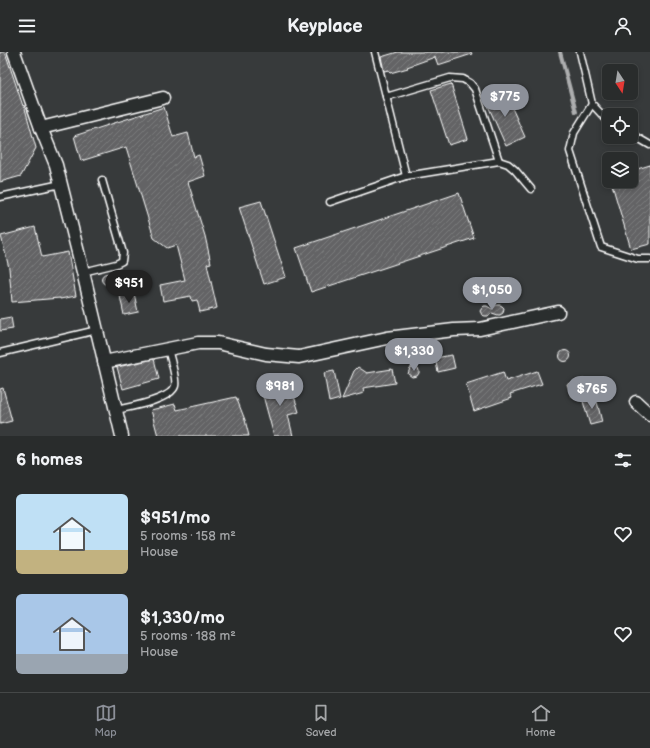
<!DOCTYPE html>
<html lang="en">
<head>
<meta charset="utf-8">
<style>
  body { margin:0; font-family:"Balsamiq Sans",sans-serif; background:#353838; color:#f1f3f6; height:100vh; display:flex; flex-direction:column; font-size:15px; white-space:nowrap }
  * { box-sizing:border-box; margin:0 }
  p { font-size:13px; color:#a5a7a9 }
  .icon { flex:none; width:22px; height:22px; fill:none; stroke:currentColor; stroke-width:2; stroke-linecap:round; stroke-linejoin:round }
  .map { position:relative; height:384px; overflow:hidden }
  .side { display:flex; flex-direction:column; background:#292c2c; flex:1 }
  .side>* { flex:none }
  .needle { width:26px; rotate:168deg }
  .controls { position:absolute; left:602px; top:12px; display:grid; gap:8px }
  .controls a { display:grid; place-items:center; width:36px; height:36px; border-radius:6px; background:#292c2c; box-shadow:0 2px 6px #0003,0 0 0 1px #454848; font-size:20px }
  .price { position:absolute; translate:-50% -34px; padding:0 9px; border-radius:14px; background:#8c9099; color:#fff; font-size:13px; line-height:26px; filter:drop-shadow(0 1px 2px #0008) }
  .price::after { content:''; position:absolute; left:50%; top:24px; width:12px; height:9px; margin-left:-6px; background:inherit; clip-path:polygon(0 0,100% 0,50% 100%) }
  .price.on { background:#222; color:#fff }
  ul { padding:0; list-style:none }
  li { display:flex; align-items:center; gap:12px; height:100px; padding:0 16px }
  li span { display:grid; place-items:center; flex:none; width:112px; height:80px; border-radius:6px; color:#555 }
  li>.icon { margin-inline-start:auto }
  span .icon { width:48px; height:48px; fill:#fffc; stroke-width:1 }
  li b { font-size:17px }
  h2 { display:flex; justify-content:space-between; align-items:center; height:48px; padding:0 16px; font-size:17px }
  header { display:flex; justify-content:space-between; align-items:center; height:52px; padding:0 16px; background:#292c2c; font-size:18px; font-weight:700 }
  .dock { display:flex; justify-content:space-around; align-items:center; height:56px; border-top:1px solid #454848; background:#292c2c; font-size:11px; color:#a5a7a9 }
  .dock a { display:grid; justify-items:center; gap:2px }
  .dock .on { color:#8c9099 }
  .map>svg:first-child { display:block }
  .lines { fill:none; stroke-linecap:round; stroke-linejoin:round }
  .stream { stroke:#adaeaf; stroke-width:4 }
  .building { fill:url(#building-hatch); stroke:#fff }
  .service-casing { stroke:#fff; stroke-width:9 }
  .minor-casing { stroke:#fff; stroke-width:15 }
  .service { stroke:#2a2d2e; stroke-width:6 }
  .minor { stroke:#2a2d2e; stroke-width:12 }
</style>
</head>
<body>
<header><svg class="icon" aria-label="menu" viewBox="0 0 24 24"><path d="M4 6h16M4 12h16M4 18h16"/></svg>Keyplace<svg class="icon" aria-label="person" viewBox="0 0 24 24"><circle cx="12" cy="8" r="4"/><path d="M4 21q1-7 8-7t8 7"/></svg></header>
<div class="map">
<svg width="650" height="384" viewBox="0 0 650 384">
  <defs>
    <pattern id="building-hatch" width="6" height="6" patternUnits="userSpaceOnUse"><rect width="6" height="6" fill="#636465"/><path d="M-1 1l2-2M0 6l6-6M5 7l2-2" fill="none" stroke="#7a7b7c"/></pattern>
  </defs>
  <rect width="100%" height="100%" fill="#373a3b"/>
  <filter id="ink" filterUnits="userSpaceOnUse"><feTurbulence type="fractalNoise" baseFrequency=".025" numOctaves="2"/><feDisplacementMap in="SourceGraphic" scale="8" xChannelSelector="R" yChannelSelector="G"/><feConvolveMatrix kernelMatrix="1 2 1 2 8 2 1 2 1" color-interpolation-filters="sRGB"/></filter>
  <g filter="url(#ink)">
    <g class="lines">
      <polyline class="stream" points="560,0 576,60"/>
    </g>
    <g class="building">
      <polygon points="0,0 5,0 23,54 24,53 36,96 21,124 0,130"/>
      <polygon points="398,0 471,0 472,2 438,13 435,5 407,15 408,16 390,21 389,18 384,19 381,5"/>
      <polygon points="451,32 468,87 449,93 431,38"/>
      <polygon points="504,38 525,85 506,94 485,47"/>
      <polygon points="164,55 173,85 188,81 194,105 199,103 205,124 188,130 205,184 211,211 207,212 217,256 200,260 197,248 192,249 191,244 163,249 160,233 185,228 176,193 167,196 154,186 126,95 81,109 74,84"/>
      <polygon points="650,113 650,192 631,197 611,129 631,129 631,119"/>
      <polygon points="459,141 474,186 311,240 296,196"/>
      <polygon points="261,149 286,225 264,232 239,155"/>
      <polygon points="35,175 42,205 68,200 76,244 60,247 60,246 12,250 9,216 1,184"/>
      <circle cx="107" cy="227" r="5.5"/>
      <polygon points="134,241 138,260 124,263 120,244"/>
      <polygon points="497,253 500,253 502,254 504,256 503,261 500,263 498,263 492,261 488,264 485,264 482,263 480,259 482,256 484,254 487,254 492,257"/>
      <polygon points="11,265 13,277 0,279 0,267"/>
      <circle cx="565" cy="304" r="5.5"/>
      <polygon points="452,303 455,316 438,320 435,306"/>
      <polygon points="154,307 159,327 123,337 117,315"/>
      <polygon points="415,314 418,316 419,319 419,321 417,324 412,325 408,322 410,316"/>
      <polygon points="358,315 367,321 392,317 395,331 363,336 364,341 342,347 354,319"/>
      <polygon points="334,319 340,347 329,350 324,321"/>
      <polygon points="537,319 542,332 510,342 512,346 474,359 466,332 503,320 506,329"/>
      <polygon points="584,327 588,339 571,344 567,332"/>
      <polygon points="289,328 299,360 288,363 293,384 274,384 261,336"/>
      <polygon points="3,336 12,369 0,372 0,337"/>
      <polygon points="595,342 602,370 590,373 582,346"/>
      <polygon points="236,345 245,368 249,384 158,384 151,358 175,352 177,358"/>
    </g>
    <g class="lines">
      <defs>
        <g id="service">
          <polyline points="375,0 406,124 499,109 508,112 515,118 531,137"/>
          <polyline points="580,0 592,52 605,66 609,68"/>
          <polyline points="386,45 450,26 463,27 470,31 475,37 499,109"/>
          <polyline points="592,52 574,81 570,99 601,195 638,207 650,207"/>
          <polyline points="631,82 650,93"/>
          <polyline points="0,145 61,132"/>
          <polyline points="330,150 406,124"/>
          <polyline points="83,220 116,212 122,209 123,201 102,128"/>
          <polyline points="0,301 97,278"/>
          <path d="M116,358c13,-3 55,-10 59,-24 2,-7 -5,-29 -7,-37"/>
        </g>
        <g id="minor">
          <polyline points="14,0 41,76 56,113 83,220 122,384"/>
          <polyline points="41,76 163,46"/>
          <polyline points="104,310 198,291 218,291 266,302 299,305 387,286 454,278 480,277 558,260"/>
          <polyline points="636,350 650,363"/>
        </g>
      </defs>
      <use href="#service" class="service-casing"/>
      <use href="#minor" class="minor-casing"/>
      <use href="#service" class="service"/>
      <use href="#minor" class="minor"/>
    </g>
  </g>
</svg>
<div class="controls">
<a><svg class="needle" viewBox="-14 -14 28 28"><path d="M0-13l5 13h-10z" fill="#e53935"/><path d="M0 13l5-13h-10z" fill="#a5a7a9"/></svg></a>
<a><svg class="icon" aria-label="locate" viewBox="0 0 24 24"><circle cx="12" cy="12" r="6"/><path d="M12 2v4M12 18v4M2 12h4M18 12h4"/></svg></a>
<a><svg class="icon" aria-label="layers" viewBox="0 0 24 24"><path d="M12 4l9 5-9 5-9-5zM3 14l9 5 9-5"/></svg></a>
</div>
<b class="price" style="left:505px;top:66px">$775</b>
<b class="price on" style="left:129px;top:252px">$951</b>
<b class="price" style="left:492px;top:259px">$1,050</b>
<b class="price" style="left:414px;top:320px">$1,330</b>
<b class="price" style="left:280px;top:355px">$981</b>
<b class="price" style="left:592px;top:358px">$765</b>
</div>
<section class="side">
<h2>6 homes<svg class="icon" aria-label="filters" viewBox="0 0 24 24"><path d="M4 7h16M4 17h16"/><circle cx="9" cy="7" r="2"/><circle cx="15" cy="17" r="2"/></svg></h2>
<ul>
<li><span style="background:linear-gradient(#bfe0f5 70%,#c2b280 0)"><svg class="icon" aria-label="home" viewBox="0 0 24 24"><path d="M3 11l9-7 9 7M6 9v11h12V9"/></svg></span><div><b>$951/mo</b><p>5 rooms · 158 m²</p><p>House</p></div><svg class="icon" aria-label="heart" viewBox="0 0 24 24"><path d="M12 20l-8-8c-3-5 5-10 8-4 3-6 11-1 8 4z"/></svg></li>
<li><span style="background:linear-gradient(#a9c7e8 75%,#9aa5b1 0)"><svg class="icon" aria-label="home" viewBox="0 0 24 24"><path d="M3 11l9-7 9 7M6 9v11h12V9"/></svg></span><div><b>$1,330/mo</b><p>5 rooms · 188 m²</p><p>House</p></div><svg class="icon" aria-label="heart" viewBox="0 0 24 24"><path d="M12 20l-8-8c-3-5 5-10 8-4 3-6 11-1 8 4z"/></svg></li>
</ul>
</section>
<nav class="dock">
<a class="on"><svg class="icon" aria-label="map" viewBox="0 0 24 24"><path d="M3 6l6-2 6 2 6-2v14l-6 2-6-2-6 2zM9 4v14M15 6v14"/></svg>Map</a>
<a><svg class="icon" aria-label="saved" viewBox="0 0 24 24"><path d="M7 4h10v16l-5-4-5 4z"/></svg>Saved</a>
<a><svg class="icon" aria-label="home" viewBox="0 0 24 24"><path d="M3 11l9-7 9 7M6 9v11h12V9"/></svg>Home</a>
</nav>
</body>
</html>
